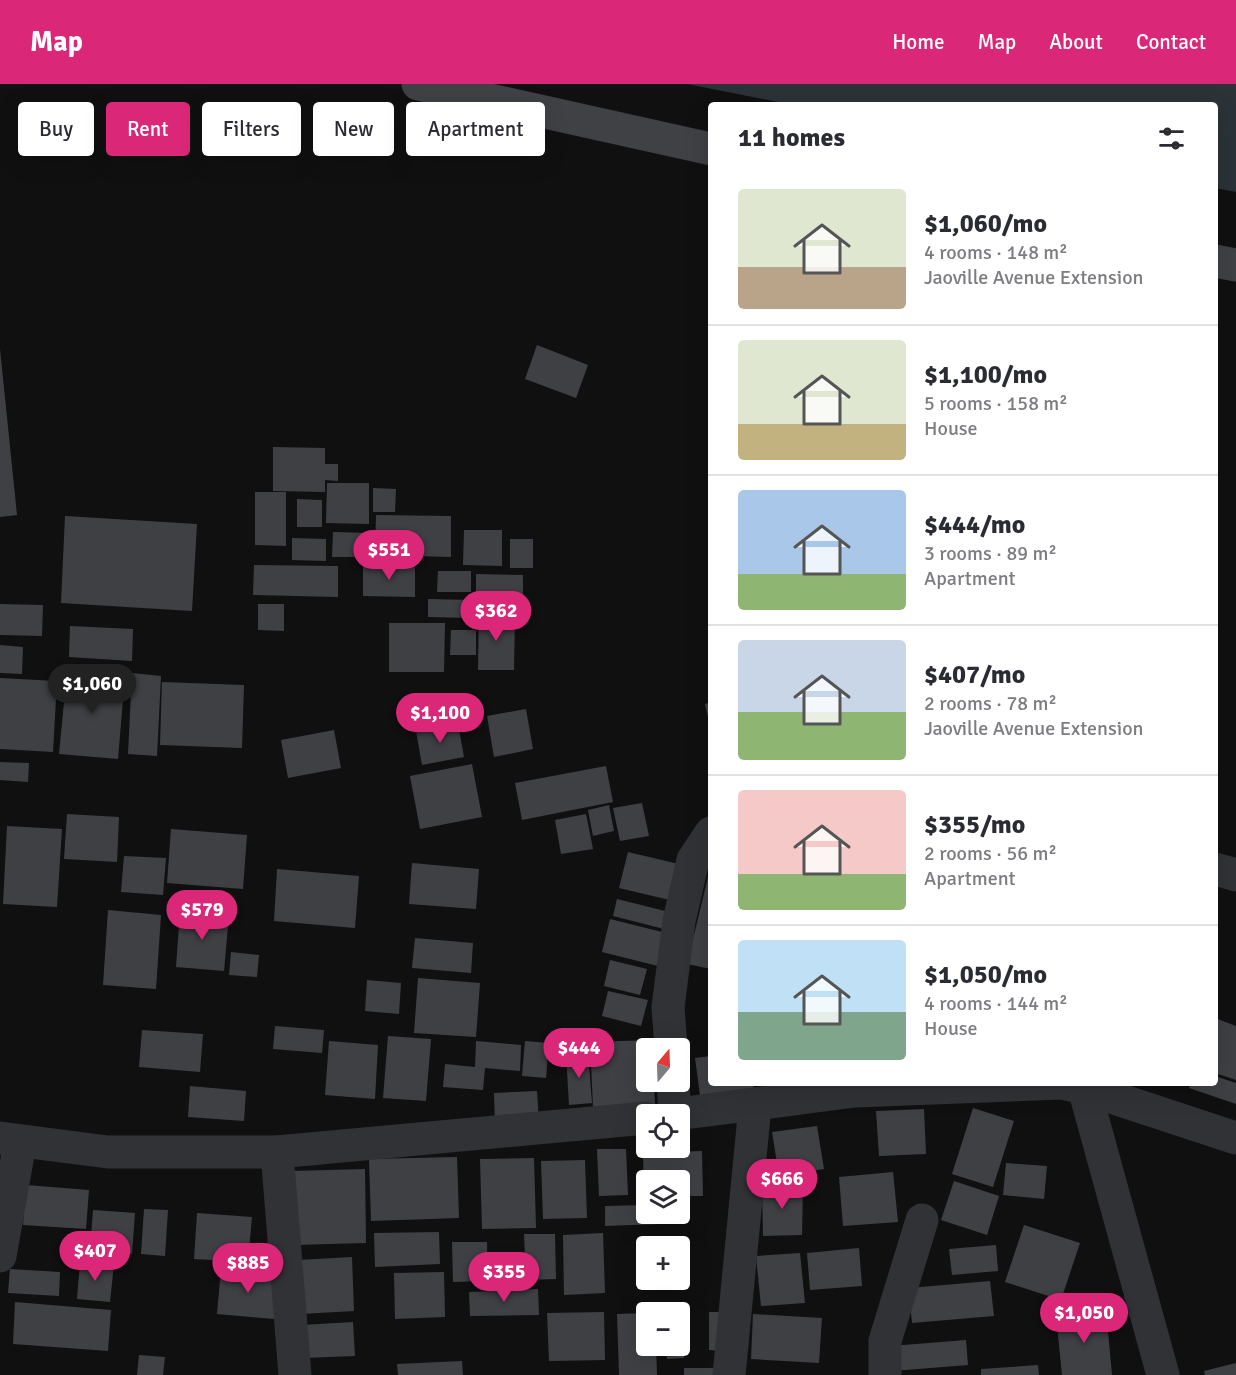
<!DOCTYPE html>
<html lang="en">
<head>
<meta charset="utf-8">
<style>
  body { margin:0; font-family:Signika,sans-serif; background:#f2f2f3; color:#2b2b33; height:100vh; display:flex; flex-direction:column; font-size:22px; white-space:nowrap }
  * { box-sizing:border-box; margin:0 }
  p { font-size:20px; color:#7c7c81 }
  .icon { flex:none; width:33px; height:33px; fill:none; stroke:currentColor; stroke-width:2; stroke-linecap:round; stroke-linejoin:round }
  .map { position:relative; flex:1; overflow:hidden }
  .details { position:absolute; left:708px; top:18px; width:510px; height:984px; display:flex; flex-direction:column; background:#fff; border-radius:6px; box-shadow:0 6px 24px #0002 }
  .details>* { flex:none }
  .top-card { position:absolute; left:18px; top:18px; width:570px; height:54px; display:flex; gap:12px }
  .needle { width:39px; rotate:19deg }
  .controls { position:absolute; left:636px; top:954px; display:grid; gap:12px }
  .controls a { display:grid; place-items:center; width:54px; height:54px; border-radius:6px; background:#fff; box-shadow:0 6px 24px #0002; font-size:30px }
  .price { position:absolute; translate:-50% -51px; padding:0 14px; border-radius:21px; background:#db2777; color:#fff; font-size:20px; line-height:39px; filter:drop-shadow(0 2px 3px #0008) }
  .price::after { content:''; position:absolute; left:50%; top:36px; width:18px; height:14px; margin-left:-9px; background:inherit; clip-path:polygon(0 0,100% 0,50% 100%) }
  .price.active { background:#222; color:#fff }
  ul { padding:0; list-style:none }
  li { display:flex; align-items:center; gap:18px; height:150px; padding:0 30px }
  li+li { border-top:2px solid #e1e1e2 }
  li span { display:grid; place-items:center; flex:none; width:168px; height:120px; border-radius:6px; color:#555 }
  li>.icon { margin-inline-start:auto }
  span .icon { width:72px; height:72px; fill:#fffc; stroke-width:1 }
  li b { font-size:26px }
  h2 { display:flex; justify-content:space-between; align-items:center; height:72px; padding:0 30px; font-size:26px }
  .pill { padding:0 21px; border-radius:6px; background:#fff; box-shadow:0 6px 24px #0002; font-size:21px; line-height:54px }
  .pill.active { background:#db2777; color:#fff }
  header { display:flex; align-items:center; gap:36px; box-sizing:border-box; height:84px; padding:0 30px; background:#db2777; color:#fff }
  header strong { font-size:28px }
  nav { display:flex; gap:33px; margin-inline-start:auto; font-size:21px }
  .map>svg:first-child { display:block }
  .water { fill:#2b3238 }
  .building { fill:#3f4044 }
  .lines { fill:none; stroke-linecap:round; stroke-linejoin:round }
  .street { stroke:#313235; stroke-width:33 }
  .secondary { stroke:#3f4145; stroke-width:33 }
</style>
</head>
<body>
<header>
<strong>Map</strong>
<nav><a>Home</a><a>Map</a><a>About</a><a>Contact</a></nav>
</header>
<div class="map">
<svg width="1236" height="1291" viewBox="0 0 1236 1291">
  <rect width="100%" height="100%" fill="#101011"/>
  <polygon class="water" points="687,0 1236,0 1236,108 1215,104 1215,21 793,21"/>
  <g class="building">
    <polygon points="537,261 588,281 576,314 525,295"/>
    <polygon points="0,265 17,431 0,433"/>
    <polygon points="273,363 325,364 325,380 338,380 338,397 325,396 325,408 273,407"/>
    <polygon points="327,399 369,399 369,440 326,439"/>
    <polygon points="373,404 396,405 395,428 373,428"/>
    <polygon points="255,408 286,408 286,462 255,461"/>
    <polygon points="297,415 322,416 322,443 297,443"/>
    <polygon points="376,431 451,432 451,473 375,471"/>
    <polygon points="65,432 197,440 192,527 61,519"/>
    <polygon points="464,446 502,446 502,482 463,481"/>
    <polygon points="333,448 369,449 369,473 332,473"/>
    <polygon points="292,454 326,455 326,477 292,476"/>
    <rect x="510" y="455" width="23" height="29"/>
    <polygon points="254,481 338,482 338,513 253,511"/>
    <polygon points="363,481 415,482 415,513 363,512"/>
    <polygon points="438,487 471,487 471,508 437,508"/>
    <polygon points="476,490 523,491 523,512 476,511"/>
    <polygon points="428,515 471,516 470,534 428,533"/>
    <polygon points="0,520 43,521 42,552 0,551"/>
    <polygon points="258,520 284,520 284,547 258,546"/>
    <polygon points="479,529 515,529 514,586 478,586"/>
    <polygon points="389,539 445,539 444,588 389,588"/>
    <polygon points="70,542 133,545 132,577 69,573"/>
    <polygon points="451,546 476,546 476,571 450,571"/>
    <polygon points="0,561 23,563 22,590 0,589"/>
    <polygon points="67,587 125,592 118,675 59,670"/>
    <polygon points="132,589 161,592 157,672 128,670"/>
    <polygon points="0,594 57,597 53,668 0,665"/>
    <polygon points="162,598 244,601 242,664 160,661"/>
    <polygon points="711,618 711,641 710,641 705,620"/>
    <polygon points="526,625 533,665 494,673 487,632"/>
    <polygon points="458,640 464,673 422,681 416,647"/>
    <polygon points="334,646 341,684 288,694 281,656"/>
    <polygon points="0,678 29,679 28,698 0,696"/>
    <polygon points="472,680 482,733 420,745 410,692"/>
    <polygon points="606,682 613,718 522,736 515,699"/>
    <polygon points="642,719 649,752 620,757 613,724"/>
    <polygon points="609,721 614,747 593,752 588,726"/>
    <polygon points="67,730 119,733 117,778 64,775"/>
    <polygon points="586,730 593,765 561,770 555,736"/>
    <polygon points="7,742 62,745 57,823 3,820"/>
    <polygon points="171,745 247,751 243,805 167,799"/>
    <polygon points="628,768 687,782 678,818 619,804"/>
    <polygon points="124,772 166,774 163,811 121,808"/>
    <polygon points="412,779 479,785 476,825 409,820"/>
    <polygon points="277,785 359,792 355,844 274,837"/>
    <polygon points="708,793 711,794 711,885 687,880"/>
    <polygon points="617,815 673,829 668,846 613,832"/>
    <polygon points="108,826 161,831 156,905 103,901"/>
    <polygon points="180,828 229,831 224,887 176,883"/>
    <polygon points="610,835 670,850 662,883 602,868"/>
    <polygon points="415,854 473,859 471,889 412,884"/>
    <polygon points="231,868 259,871 257,893 229,891"/>
    <polygon points="610,876 647,885 640,911 604,902"/>
    <polygon points="418,894 480,899 476,953 414,949"/>
    <polygon points="367,896 401,899 399,930 365,927"/>
    <polygon points="608,907 648,916 641,942 602,932"/>
    <polygon points="1215,934 1236,942 1236,996 1215,989"/>
    <polygon points="275,942 324,946 322,969 273,965"/>
    <polygon points="142,946 203,950 200,988 139,983"/>
    <polygon points="388,952 431,955 426,1017 383,1014"/>
    <polygon points="652,956 653,964 646,964 646,998 654,998 655,1021 593,1023 590,958"/>
    <polygon points="329,957 378,961 375,1015 325,1011"/>
    <polygon points="476,957 521,961 520,987 485,984 483,1006 443,1003 445,980 475,983"/>
    <polygon points="525,957 549,959 546,994 522,992"/>
    <polygon points="588,969 592,1019 569,1021 566,970"/>
    <polygon points="711,972 711,999 753,999 755,1012 701,1019 695,974"/>
    <polygon points="1215,992 1236,999 1236,1020 1189,1004 1191,999 1215,999"/>
    <polygon points="190,1002 246,1007 244,1037 188,1033"/>
    <polygon points="537,1007 539,1039 495,1041 494,1009"/>
    <polygon points="973,1024 1014,1037 993,1103 952,1090"/>
    <polygon points="924,1025 926,1070 879,1072 876,1027"/>
    <polygon points="817,1042 824,1085 779,1092 772,1048"/>
    <polygon points="597,1065 626,1065 628,1111 599,1112"/>
    <polygon points="702,1067 703,1112 680,1112 680,1096 646,1096 646,1113 644,1113 643,1069"/>
    <polygon points="457,1073 459,1134 371,1137 369,1075"/>
    <polygon points="534,1074 536,1144 482,1145 480,1075"/>
    <polygon points="585,1076 587,1134 543,1135 541,1077"/>
    <polygon points="1006,1079 1047,1082 1044,1115 1003,1111"/>
    <polygon points="365,1085 366,1159 294,1161 291,1087"/>
    <polygon points="893,1088 898,1138 843,1142 839,1093"/>
    <polygon points="954,1097 999,1112 987,1151 941,1136"/>
    <polygon points="762,1100 803,1100 802,1151 763,1152"/>
    <polygon points="26,1101 89,1106 86,1145 23,1141"/>
    <polygon points="646,1121 646,1130 660,1130 660,1140 605,1142 605,1122"/>
    <polygon points="144,1125 168,1126 165,1172 141,1170"/>
    <polygon points="93,1126 135,1129 132,1170 90,1166"/>
    <polygon points="197,1129 252,1133 248,1178 194,1175"/>
    <polygon points="1024,1141 1080,1159 1061,1216 1005,1198"/>
    <polygon points="439,1148 440,1180 375,1183 374,1149"/>
    <polygon points="603,1149 605,1209 564,1211 563,1151"/>
    <polygon points="524,1150 555,1150 556,1195 526,1196"/>
    <polygon points="452,1158 487,1158 488,1197 453,1198"/>
    <polygon points="996,1161 998,1187 952,1191 949,1165"/>
    <polygon points="859,1164 862,1202 810,1206 807,1169"/>
    <polygon points="800,1169 805,1219 761,1222 756,1172"/>
    <polygon points="352,1173 354,1227 301,1230 298,1176"/>
    <polygon points="80,1178 114,1180 110,1218 77,1215"/>
    <polygon points="10,1185 60,1188 59,1212 8,1209"/>
    <polygon points="221,1185 278,1189 274,1235 217,1230"/>
    <polygon points="444,1188 445,1233 395,1235 394,1189"/>
    <polygon points="990,1197 994,1232 912,1239 909,1204"/>
    <polygon points="538,1205 539,1231 470,1232 469,1208"/>
    <polygon points="15,1218 111,1226 108,1267 13,1260"/>
    <polygon points="682,1224 684,1274 667,1275 666,1262 680,1262 680,1228 665,1228 665,1225"/>
    <polygon points="1106,1226 1112,1291 1062,1291 1056,1231"/>
    <polygon points="604,1228 605,1276 549,1277 547,1229"/>
    <polygon points="709,1228 721,1228 722,1267 709,1266"/>
    <polygon points="646,1229 646,1262 656,1262 657,1291 619,1291 617,1230"/>
    <polygon points="753,1230 822,1234 819,1279 751,1275"/>
    <polygon points="353,1238 355,1272 304,1274 302,1241"/>
    <polygon points="966,1256 968,1281 893,1287 891,1262"/>
    <polygon points="139,1271 165,1273 163,1291 137,1291"/>
    <polygon points="462,1277 463,1291 398,1291 397,1280"/>
    <polygon points="1236,1279 1236,1291 1205,1291 1204,1287"/>
    <polygon points="1038,1281 1039,1291 981,1291 981,1285"/>
    <rect x="684" y="1284" width="32" height="7"/>
  </g>
  <g class="lines">
    <g class="street">
      <polyline points="1215,785 1236,791"/>
      <polyline points="671,964 668,923 679,837 693,776 711,749"/>
      <polyline points="673,998 675,1030"/>
      <polyline points="1084,1004 1163,1291"/>
      <polyline points="677,1030 855,1007 1061,999 1084,1004 1236,1054"/>
      <polyline points="0,1054 108,1068 277,1068 646,1034"/>
      <polyline points="277,1068 295,1291"/>
      <polyline points="0,1172 20,1059"/>
      <polyline points="729,1291 755,1022"/>
      <polyline points="885,1291 885,1257 922,1136"/>
    </g>
    <g class="secondary">
      <polyline points="418,0 711,65"/>
      <polyline points="1215,177 1236,181"/>
    </g>
  </g>
</svg>
<div class="controls">
<a><svg class="needle" viewBox="-14 -14 28 28"><path d="M0-13l5 13h-10z" fill="#e53935"/><path d="M0 13l5-13h-10z" fill="#7c7c81"/></svg></a>
<a><svg class="icon" aria-label="locate" viewBox="0 0 24 24"><circle cx="12" cy="12" r="6"/><path d="M12 2v4M12 18v4M2 12h4M18 12h4"/></svg></a>
<a><svg class="icon" aria-label="layers" viewBox="0 0 24 24"><path d="M12 4l9 5-9 5-9-5zM3 14l9 5 9-5"/></svg></a>
<a>+</a>
<a>−</a>
</div>
<b class="price" style="left:389px;top:497px">$551</b>
<b class="price" style="left:496px;top:558px">$362</b>
<b class="price active" style="left:92px;top:631px">$1,060</b>
<b class="price" style="left:440px;top:660px">$1,100</b>
<b class="price" style="left:202px;top:857px">$579</b>
<b class="price" style="left:579px;top:995px">$444</b>
<b class="price" style="left:782px;top:1126px">$666</b>
<b class="price" style="left:95px;top:1198px">$407</b>
<b class="price" style="left:248px;top:1210px">$885</b>
<b class="price" style="left:504px;top:1219px">$355</b>
<b class="price" style="left:1084px;top:1260px">$1,050</b>
<div class="top-card">
<a class="pill">Buy</a>
<a class="pill active">Rent</a>
<a class="pill">Filters</a>
<a class="pill">New</a>
<a class="pill">Apartment</a>
</div>
<section class="details">
<h2>11 homes<svg class="icon" aria-label="filters" viewBox="0 0 24 24"><path d="M4 7h16M4 17h16"/><circle cx="9" cy="7" r="2"/><circle cx="15" cy="17" r="2"/></svg></h2>
<ul>
<li><span style="background:linear-gradient(#dfe7d0 65%,#b9a48a 0)"><svg class="icon" aria-label="home" viewBox="0 0 24 24"><path d="M3 11l9-7 9 7M6 9v11h12V9"/></svg></span><div><b>$1,060/mo</b><p>4 rooms · 148 m²</p><p>Jaoville Avenue Extension</p></div></li>
<li><span style="background:linear-gradient(#dfe7d0 70%,#c2b280 0)"><svg class="icon" aria-label="home" viewBox="0 0 24 24"><path d="M3 11l9-7 9 7M6 9v11h12V9"/></svg></span><div><b>$1,100/mo</b><p>5 rooms · 158 m²</p><p>House</p></div></li>
<li><span style="background:linear-gradient(#a9c7e8 70%,#8fb573 0)"><svg class="icon" aria-label="home" viewBox="0 0 24 24"><path d="M3 11l9-7 9 7M6 9v11h12V9"/></svg></span><div><b>$444/mo</b><p>3 rooms · 89 m²</p><p>Apartment</p></div></li>
<li><span style="background:linear-gradient(#c9d6e8 60%,#8fb573 0)"><svg class="icon" aria-label="home" viewBox="0 0 24 24"><path d="M3 11l9-7 9 7M6 9v11h12V9"/></svg></span><div><b>$407/mo</b><p>2 rooms · 78 m²</p><p>Jaoville Avenue Extension</p></div></li>
<li><span style="background:linear-gradient(#f6c9c9 70%,#8fb573 0)"><svg class="icon" aria-label="home" viewBox="0 0 24 24"><path d="M3 11l9-7 9 7M6 9v11h12V9"/></svg></span><div><b>$355/mo</b><p>2 rooms · 56 m²</p><p>Apartment</p></div></li>
<li><span style="background:linear-gradient(#bfe0f5 60%,#7fa58c 0)"><svg class="icon" aria-label="home" viewBox="0 0 24 24"><path d="M3 11l9-7 9 7M6 9v11h12V9"/></svg></span><div><b>$1,050/mo</b><p>4 rooms · 144 m²</p><p>House</p></div></li>
</ul>
</section>
</div>
</body>
</html>
